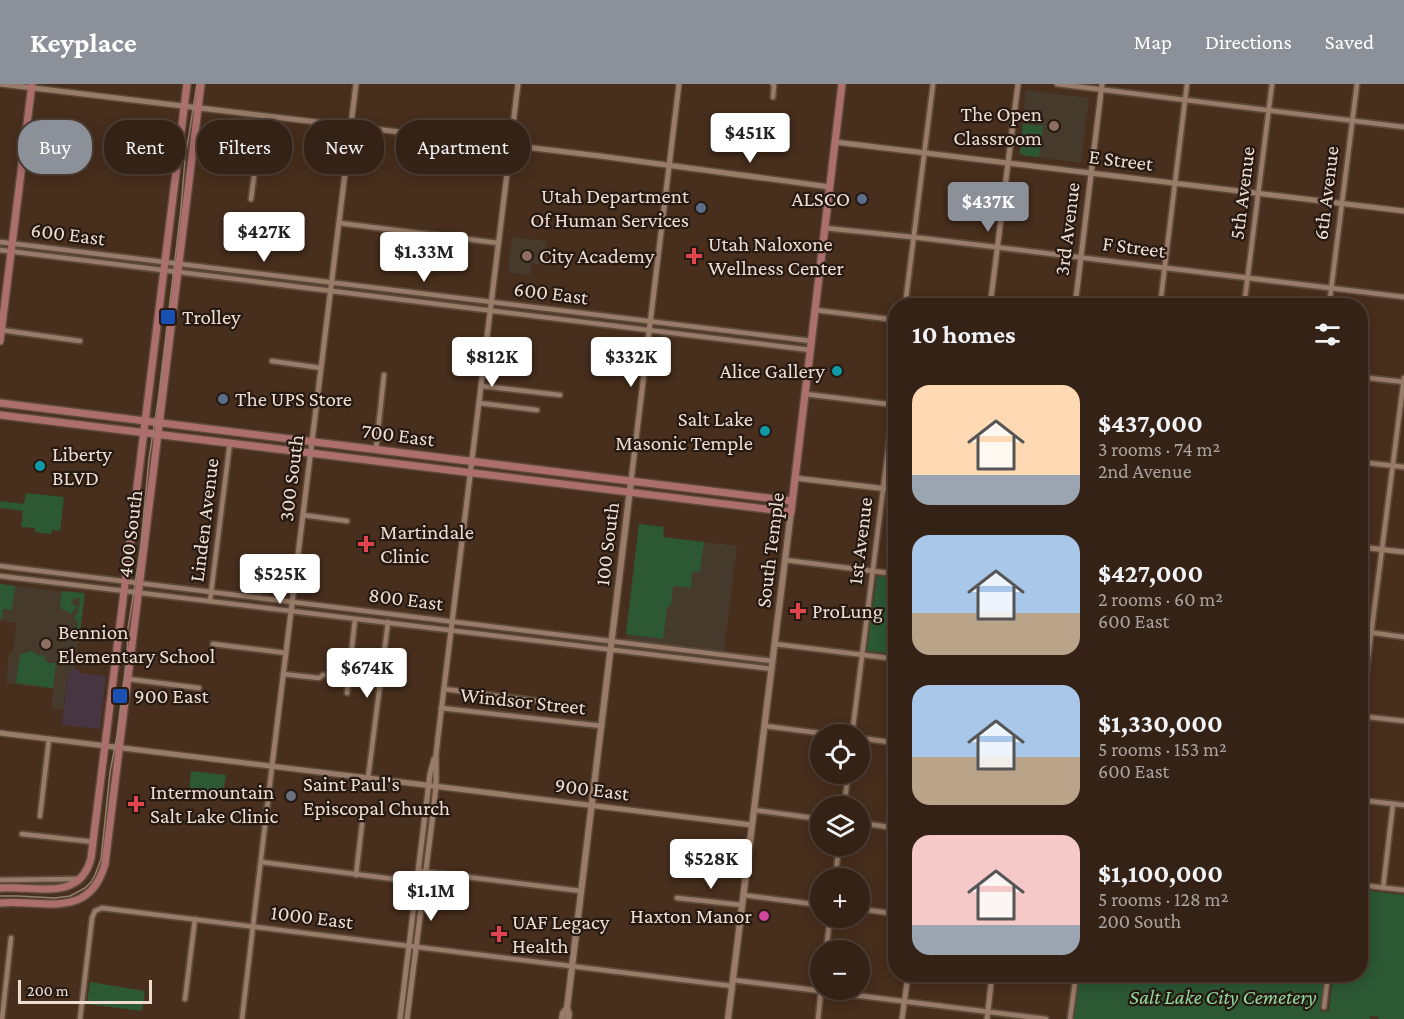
<!DOCTYPE html>
<html lang="en">
<head>
<meta charset="utf-8">
<style>
  body { margin:0; font-family:"Crimson Pro",serif; background:#402f23; color:#f1f3f6; height:100vh; display:flex; flex-direction:column; font-size:22px; white-space:nowrap }
  * { box-sizing:border-box; margin:0 }
  p { font-size:20px; color:#aaa4a1 }
  .icon { flex:none; width:33px; height:33px; fill:none; stroke:currentColor; stroke-width:2; stroke-linecap:round; stroke-linejoin:round }
  .map { position:relative; flex:1; overflow:hidden }
  .panel { position:absolute; left:888px; top:214px; width:480px; height:684px; display:flex; flex-direction:column; background:#352216; border-radius:24px; box-shadow:0 3px 15px #0003,0 0 0 2px #4f3f35 }
  .panel>* { flex:none }
  .hud { position:absolute; left:18px; top:36px; width:570px; height:54px; display:flex; gap:12px }
  .buttons { position:absolute; left:810px; top:640px; display:grid; gap:12px }
  .buttons a { display:grid; place-items:center; width:60px; height:60px; border-radius:50%; background:#352216; box-shadow:0 3px 15px #0003,0 0 0 2px #4f3f35; font-size:30px }
  .scale { position:absolute; left:18px; bottom:15px; width:134px; box-sizing:border-box; padding-left:6px; border:3px solid #edddd2; border-top:0; font-size:16px; line-height:21px; white-space:nowrap; color:#edddd2; -webkit-text-stroke:4px #251912; paint-order:stroke }
  .price { position:absolute; translate:-50% -51px; padding:0 14px; border-radius:6px; background:#fff; color:#222; font-size:20px; line-height:39px; filter:drop-shadow(0 2px 3px #0008) }
  .price::after { content:''; position:absolute; left:50%; top:36px; width:18px; height:14px; margin-left:-9px; background:inherit; clip-path:polygon(0 0,100% 0,50% 100%) }
  .price.on { background:#8c9099; color:#fff }
  ul { padding:0; list-style:none }
  li { display:flex; align-items:center; gap:18px; height:150px; padding:0 24px }
  li span { display:grid; place-items:center; flex:none; width:168px; height:120px; border-radius:18px; color:#555 }
  li>.icon { margin-inline-start:auto }
  span .icon { width:72px; height:72px; fill:#fffc; stroke-width:1 }
  li b { font-size:26px }
  h2 { display:flex; justify-content:space-between; align-items:center; height:72px; padding:0 24px; font-size:26px }
  .tag { padding:0 21px; border-radius:24px; background:#352216; box-shadow:0 3px 15px #0003,0 0 0 2px #4f3f35; font-size:21px; line-height:54px }
  .tag.on { background:#8c9099; color:#fff }
  header { display:flex; align-items:center; gap:36px; box-sizing:border-box; height:84px; padding:0 30px; background:#8c9099; color:#fff }
  header strong { font-size:28px }
  nav { display:flex; gap:33px; margin-inline-start:auto; font-size:21px }
  .map>svg:first-child { display:block }
  .industrial { fill:#473642 }
  .education { fill:#453a2b }
  .green { fill:#2c5834 }
  .lines { fill:none; stroke-linecap:round; stroke-linejoin:round }
  .minor-casing { stroke:#5e4a3a; stroke-width:8 }
  .tertiary-casing { stroke:#5e4a3a; stroke-width:8 }
  .secondary-casing { stroke:#5e4a3a; stroke-width:9 }
  .primary-casing { stroke:#5e4a3a; stroke-width:10 }
  .minor { stroke:#987b68; stroke-width:4.5 }
  .tertiary { stroke:#987b68; stroke-width:5 }
  .secondary { stroke:#987b68; stroke-width:6 }
  .primary { stroke:#ac6f6e; stroke-width:7 }
  .tram { stroke:#937f70; stroke-width:1.5 }
  .education-dot { fill:#8d6e63; stroke:#251912; stroke-width:2 }
  .service-dot { fill:#5c6f8a; stroke:#251912; stroke-width:2 }
  .health-dot { fill:#e0444e; stroke:#251912; stroke-width:2 }
  .transit-dot { fill:#1a4fb4; stroke:#251912; stroke-width:2 }
  .culture-dot { fill:#0f9aa8; stroke:#251912; stroke-width:2 }
  .worship-dot { fill:#6b7280; stroke:#251912; stroke-width:2 }
  .hotel-dot { fill:#d1479c; stroke:#251912; stroke-width:2 }
  .labels { text-anchor:middle; dominant-baseline:central; stroke-width:4.5; stroke-linejoin:round; paint-order:stroke }
  .poi-label { font-size:21px; fill:#edddd2; stroke:#251912; text-anchor:start }
  .street-label { font-size:21px; fill:#edddd2; stroke:#251912 }
  .park-label { font-size:21px; font-style:italic; fill:#92d99c; stroke:#251912 }
</style>
</head>
<body>
<header>
<strong>Keyplace</strong>
<nav><a>Map</a><a>Directions</a><a>Saved</a></nav>
</header>
<div class="map">
<svg width="1404" height="935" viewBox="0 0 1404 935">
  <rect width="100%" height="100%" fill="#472e1d"/>
  <polygon class="industrial" points="75,584 76,585 79,586 79,589 106,592 100,645 62,641 68,590"/>
  <g class="education">
    <polygon points="1026,6 1089,14 1081,79 1019,71"/>
    <polygon points="512,153 546,157 544,181 532,179 530,191 508,189"/>
    <polygon points="639,440 664,443 663,453 737,462 724,567 628,556 626,550"/>
    <polygon points="0,500 84,510 75,584 68,590 63,626 51,625 53,605 6,599 9,569 13,569 16,539 0,537"/>
  </g>
  <g class="green">
    <polygon points="1023,40 1043,42 1039,73 1022,71 1020,68"/>
    <polygon points="26,409 64,413 60,447 52,446 51,450 35,448 35,444 21,443 23,427 0,424 0,417 24,420"/>
    <polygon points="639,440 664,443 663,453 704,458 700,488 695,487 692,489 691,504 675,502 673,503 671,521 667,524 663,555 626,550"/>
    <polygon points="877,492 895,494 895,570 868,567 867,566"/>
    <polygon points="0,500 15,502 12,526 3,525 2,535 0,534"/>
    <polygon points="62,507 85,509 80,548 77,543 78,538 74,534 78,528 80,515 75,514 71,519 77,523 71,530 60,524"/>
    <polygon points="32,567 42,574 39,571 40,570 46,574 44,576 49,579 56,579 53,604 16,599 20,570"/>
    <path d="M191,687l35,4 -3,18c-8,5 -25,2 -34,-2z"/>
    <polygon points="1361,806 1404,811 1404,935 1377,935 1380,933 1369,932 1371,935 1074,935 1079,891 1326,891 1321,928 1329,927 1333,891 1360,891"/>
    <polygon points="90,898 145,907 142,927 87,920"/>
  </g>
  <g class="lines">
    <defs>
      <g id="minor">
        <polyline points="1057,0 1404,43"/>
        <polyline points="773,13 774,2 773,0"/>
        <polyline points="251,115 262,32"/>
        <polyline points="339,139 498,159"/>
        <polyline points="825,144 921,154 1404,213"/>
        <polyline points="0,158 811,257"/>
        <polyline points="0,166 810,266"/>
        <polyline points="905,222 933,0"/>
        <polyline points="1160,222 1187,0"/>
        <polyline points="1244,222 1272,0"/>
        <polyline points="1329,222 1357,0"/>
        <polyline points="815,226 896,236"/>
        <polyline points="1,246 80,257"/>
        <polyline points="272,277 321,284"/>
        <polyline points="1360,293 1404,298"/>
        <polyline points="481,302 560,311"/>
        <polyline points="805,310 895,321"/>
        <polyline points="479,319 537,326"/>
        <polyline points="376,365 384,291"/>
        <polyline points="1360,378 1404,383"/>
        <polyline points="303,431 347,437"/>
        <polyline points="785,476 896,490"/>
        <polyline points="0,482 773,577"/>
        <polyline points="0,492 772,585"/>
        <polyline points="210,517 230,358"/>
        <polyline points="1360,547 1404,553"/>
        <polyline points="213,560 286,569"/>
        <polyline points="775,560 896,575"/>
        <polyline points="283,590 319,594 323,591"/>
        <polyline points="128,595 199,604"/>
        <polyline points="444,605 546,618"/>
        <polyline points="347,609 355,535"/>
        <polyline points="441,624 602,642"/>
        <polyline points="1360,632 1404,637"/>
        <polyline points="1360,636 1404,294"/>
        <polyline points="765,642 835,651"/>
        <polyline points="852,651 896,303"/>
        <polyline points="860,654 896,659"/>
        <polyline points="368,694 388,538"/>
        <polyline points="1360,716 1404,721"/>
        <polyline points="844,723 848,690"/>
        <polyline points="754,726 820,735"/>
        <polyline points="40,732 49,655"/>
        <polyline points="860,739 896,744"/>
        <polyline points="22,750 94,758"/>
        <polyline points="261,778 417,798"/>
        <polyline points="418,787 581,807"/>
        <polyline points="356,791 362,740"/>
        <polyline points="835,795 839,762"/>
        <polyline points="0,796 77,795"/>
        <polyline points="1360,801 1404,806"/>
        <polyline points="1383,804 1393,720"/>
        <polyline points="743,811 820,821"/>
        <polyline points="677,814 742,821"/>
        <polyline points="860,825 896,830"/>
        <polyline points="826,867 830,834"/>
        <polyline points="733,896 1046,935"/>
        <polyline points="185,915 195,835"/>
        <polyline points="1324,923 1328,891"/>
        <polyline points="2,935 11,854"/>
        <polyline points="80,935 92,834 95,827 102,824 732,902"/>
        <polyline points="242,935 272,682"/>
        <polyline points="818,935 821,906"/>
        <polyline points="1070,935 1076,891"/>
      </g>
      <g id="tertiary">
        <polyline points="0,0 600,72 830,103"/>
        <polyline points="835,58 1404,127"/>
        <polyline points="990,222 1018,0"/>
        <polyline points="1075,222 1102,0"/>
        <polyline points="795,394 896,406"/>
        <polyline points="631,397 679,0"/>
        <polyline points="1360,463 1404,468"/>
        <polyline points="0,649 752,741"/>
        <polyline points="272,682 356,0"/>
        <polyline points="400,935 430,690 434,675"/>
        <polyline points="407,935 432,738 436,702 436,671 438,653 518,0"/>
        <polyline points="902,935 908,891"/>
        <polyline points="987,935 992,891"/>
      </g>
      <g id="secondary">
        <polyline points="562,935 563,929 567,924"/>
        <polyline points="568,935 569,930 567,924 631,397"/>
        <polyline points="728,935 791,428"/>
      </g>
      <g id="primary">
        <polyline points="0,257 32,0"/>
        <polyline points="0,319 792,417"/>
        <polyline points="0,331 791,428 842,0"/>
        <path d="M0,804c34,-3 80,15 91,-30l96,-774"/>
        <path d="M0,819c43,-4 89,18 105,-39l96,-780"/>
      </g>
    </defs>
    <use href="#minor" class="minor-casing"/>
    <use href="#tertiary" class="tertiary-casing"/>
    <use href="#secondary" class="secondary-casing"/>
    <use href="#primary" class="primary-casing"/>
    <use href="#minor" class="minor"/>
    <use href="#tertiary" class="tertiary"/>
    <use href="#secondary" class="secondary"/>
    <use href="#primary" class="primary"/>
    <polyline class="tram" points="0,812 18,812 55,814 70,812 85,804 91,798 95,791 101,775 110,688 117,652 127,573 128,544 141,462 149,374 159,311 181,124 185,75 197,0"/>
  </g>
  <g class="education-dot">
    <circle cx="1054" cy="42" r="6"/>
    <circle cx="527" cy="172" r="6"/>
    <circle cx="46" cy="560" r="6"/>
  </g>
  <g class="service-dot">
    <circle cx="862" cy="115" r="6"/>
    <circle cx="701" cy="124" r="6"/>
    <circle cx="223" cy="315" r="6"/>
  </g>
  <g class="health-dot">
    <path d="M691 163h6v6h6v6h-6v6h-6v-6h-6v-6h6z"/>
    <path d="M363 451h6v6h6v6h-6v6h-6v-6h-6v-6h6z"/>
    <path d="M795 518h6v6h6v6h-6v6h-6v-6h-6v-6h6z"/>
    <path d="M133 711h6v6h6v6h-6v6h-6v-6h-6v-6h6z"/>
    <path d="M496 841h6v6h6v6h-6v6h-6v-6h-6v-6h6z"/>
  </g>
  <g class="transit-dot">
    <rect x="160" y="225" width="16" height="16" rx="3"/>
    <rect x="112" y="604" width="16" height="16" rx="3"/>
  </g>
  <g class="culture-dot">
    <circle cx="837" cy="287" r="6"/>
    <circle cx="765" cy="347" r="6"/>
    <circle cx="40" cy="382" r="6"/>
  </g>
  <circle class="worship-dot" cx="291" cy="712" r="6"/>
  <circle class="hotel-dot" cx="764" cy="832" r="6"/>
  <g class="labels">
    <g class="poi-label">
      <text x="1042" y="30" text-anchor="end">The Open<tspan x="1042" dy="24">Classroom</tspan></text>
      <text x="689" y="112" text-anchor="end">Utah Department<tspan x="689" dy="24">Of Human Services</tspan></text>
      <text x="850" y="115" text-anchor="end">ALSCO</text>
      <text x="708" y="160">Utah Naloxone<tspan x="708" dy="24">Wellness Center</tspan></text>
      <text x="539" y="172">City Academy</text>
      <text x="182" y="233">Trolley</text>
      <text x="825" y="287" text-anchor="end">Alice Gallery</text>
      <text x="235" y="315">The UPS Store</text>
      <text x="753" y="335" text-anchor="end">Salt Lake<tspan x="753" dy="24">Masonic Temple</tspan></text>
      <text x="52" y="370">Liberty<tspan x="52" dy="24">BLVD</tspan></text>
      <text x="380" y="448">Martindale<tspan x="380" dy="24">Clinic</tspan></text>
      <text x="812" y="527">ProLung</text>
      <text x="58" y="548">Bennion<tspan x="58" dy="24">Elementary School</tspan></text>
      <text x="134" y="612">900 East</text>
      <text x="303" y="700">Saint Paul's<tspan x="303" dy="24">Episcopal Church</tspan></text>
      <text x="150" y="708">Intermountain<tspan x="150" dy="24">Salt Lake Clinic</tspan></text>
      <text x="752" y="832" text-anchor="end">Haxton Manor</text>
      <text x="512" y="838">UAF Legacy<tspan x="512" dy="24">Health</tspan></text>
    </g>
    <g class="street-label">
      <text transform="translate(1121 76) rotate(7)">E Street</text>
      <text transform="translate(1242 109) rotate(-83)">5th Avenue</text>
      <text transform="translate(1326 109) rotate(-83)">6th Avenue</text>
      <text transform="translate(1067 145) rotate(-83)">3rd Avenue</text>
      <text transform="translate(68 150) rotate(7)">600 East</text>
      <text transform="translate(1134 163) rotate(7)">F Street</text>
      <text transform="translate(551 209) rotate(7)">600 East</text>
      <text transform="translate(398 351) rotate(7)">700 East</text>
      <text transform="translate(291 394) rotate(-83)">300 South</text>
      <text transform="translate(204 436) rotate(-83)">Linden Avenue</text>
      <text transform="translate(130 450) rotate(-83)">400 South</text>
      <text transform="translate(860 457) rotate(-83)">1st Avenue</text>
      <text transform="translate(607 460) rotate(-83)">100 South</text>
      <text transform="translate(770 466) rotate(-83)">South Temple</text>
      <text transform="translate(406 515) rotate(7)">800 East</text>
      <text transform="translate(523 617) rotate(6)">Windsor Street</text>
      <text transform="translate(592 705) rotate(7)">900 East</text>
      <text transform="translate(312 833) rotate(7)">1000 East</text>
    </g>
    <g class="park-label">
      <text x="1223" y="913">Salt Lake City Cemetery</text>
    </g>
  </g>
</svg>
<div class="buttons">
<a><svg class="icon" aria-label="locate" viewBox="0 0 24 24"><circle cx="12" cy="12" r="6"/><path d="M12 2v4M12 18v4M2 12h4M18 12h4"/></svg></a>
<a><svg class="icon" aria-label="layers" viewBox="0 0 24 24"><path d="M12 4l9 5-9 5-9-5zM3 14l9 5 9-5"/></svg></a>
<a>+</a>
<a>−</a>
</div>
<div class="scale">200 m</div>
<b class="price" style="left:750px;top:80px">$451K</b>
<b class="price on" style="left:988px;top:149px">$437K</b>
<b class="price" style="left:264px;top:179px">$427K</b>
<b class="price" style="left:424px;top:199px">$1.33M</b>
<b class="price" style="left:492px;top:304px">$812K</b>
<b class="price" style="left:631px;top:304px">$332K</b>
<b class="price" style="left:280px;top:521px">$525K</b>
<b class="price" style="left:367px;top:615px">$674K</b>
<b class="price" style="left:711px;top:806px">$528K</b>
<b class="price" style="left:431px;top:838px">$1.1M</b>
<div class="hud">
<a class="tag on">Buy</a>
<a class="tag">Rent</a>
<a class="tag">Filters</a>
<a class="tag">New</a>
<a class="tag">Apartment</a>
</div>
<section class="panel">
<h2>10 homes<svg class="icon" aria-label="filters" viewBox="0 0 24 24"><path d="M4 7h16M4 17h16"/><circle cx="9" cy="7" r="2"/><circle cx="15" cy="17" r="2"/></svg></h2>
<ul>
<li><span style="background:linear-gradient(#ffd9b3 75%,#9aa5b1 0)"><svg class="icon" aria-label="home" viewBox="0 0 24 24"><path d="M3 11l9-7 9 7M6 9v11h12V9"/></svg></span><div><b>$437,000</b><p>3 rooms · 74 m²</p><p>2nd Avenue</p></div></li>
<li><span style="background:linear-gradient(#a9c7e8 65%,#b9a48a 0)"><svg class="icon" aria-label="home" viewBox="0 0 24 24"><path d="M3 11l9-7 9 7M6 9v11h12V9"/></svg></span><div><b>$427,000</b><p>2 rooms · 60 m²</p><p>600 East</p></div></li>
<li><span style="background:linear-gradient(#a9c7e8 60%,#b9a48a 0)"><svg class="icon" aria-label="home" viewBox="0 0 24 24"><path d="M3 11l9-7 9 7M6 9v11h12V9"/></svg></span><div><b>$1,330,000</b><p>5 rooms · 153 m²</p><p>600 East</p></div></li>
<li><span style="background:linear-gradient(#f6c9c9 75%,#9aa5b1 0)"><svg class="icon" aria-label="home" viewBox="0 0 24 24"><path d="M3 11l9-7 9 7M6 9v11h12V9"/></svg></span><div><b>$1,100,000</b><p>5 rooms · 128 m²</p><p>200 South</p></div></li>
</ul>
</section>
</div>
</body>
</html>
